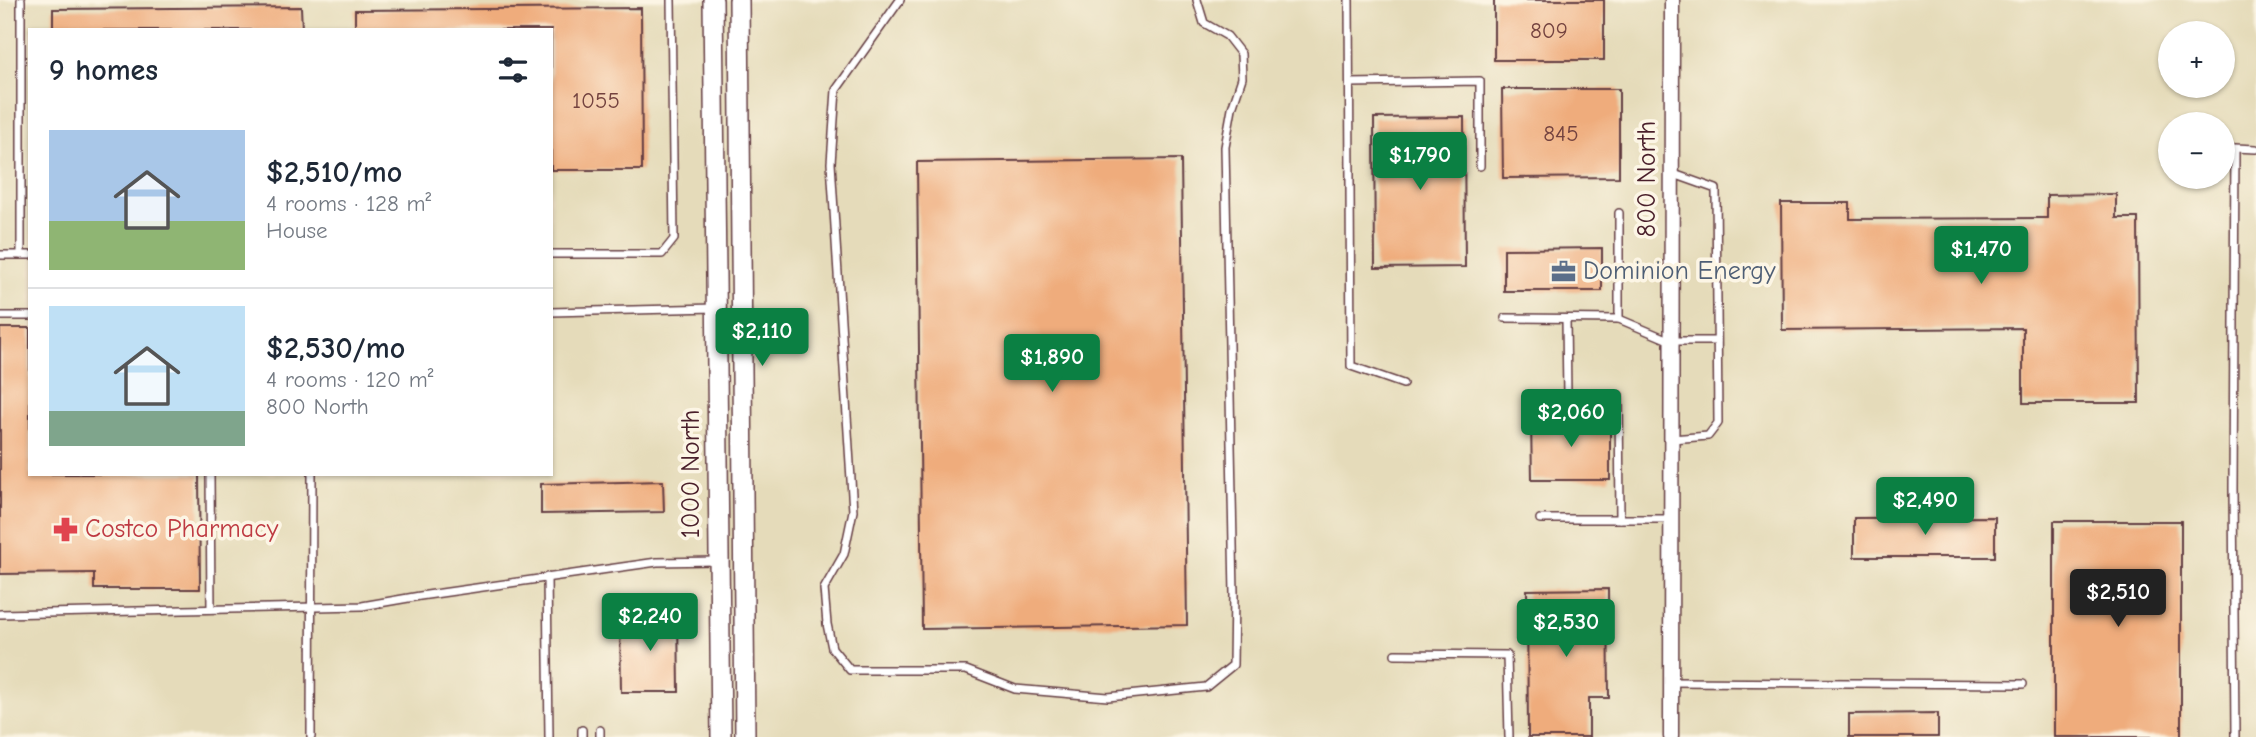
<!DOCTYPE html>
<html lang="en">
<head>
<meta charset="utf-8">
<style>
  body { margin:0; font-family:"Comic Neue",sans-serif; background:#f2f2f3; color:#1f2937; height:100vh; display:flex; flex-direction:column; font-size:26px; white-space:nowrap }
  * { box-sizing:border-box; margin:0 }
  p { font-size:23px; color:#747a83 }
  .icon { flex:none; width:38px; height:38px; fill:none; stroke:currentColor; stroke-width:2; stroke-linecap:round; stroke-linejoin:round }
  .map { position:relative; flex:1; overflow:hidden }
  .panel { position:absolute; left:28px; top:28px; width:525px; height:448px; display:flex; flex-direction:column; background:#fff; border-radius:0px; box-shadow:0 2px 5px #0004 }
  .panel>* { flex:none }
  .tools { position:absolute; left:2158px; top:21px; display:grid; gap:14px }
  .tools a { display:grid; place-items:center; width:77px; height:77px; border-radius:50%; background:#fff; box-shadow:0 2px 5px #0004; font-size:35px }
  .price { position:absolute; translate:-50% -60px; padding:0 16px; border-radius:7px; background:#0b8043; color:#fff; font-size:23px; line-height:46px; filter:drop-shadow(0 2px 4px #0008) }
  .price::after { content:''; position:absolute; left:50%; top:42px; width:21px; height:16px; margin-left:-10px; background:inherit; clip-path:polygon(0 0,100% 0,50% 100%) }
  .price.selected { background:#222; color:#fff }
  ul { padding:0; list-style:none }
  li { display:flex; align-items:center; gap:21px; height:175px; padding:0 21px }
  li+li { border-top:2px solid #e0e1e3 }
  li span { display:grid; place-items:center; flex:none; width:196px; height:140px; border-radius:0px; color:#555 }
  li>.icon { margin-inline-start:auto }
  span .icon { width:84px; height:84px; fill:#fffc; stroke-width:1 }
  li b { font-size:30px }
  h2 { display:flex; justify-content:space-between; align-items:center; height:84px; padding:0 21px; font-size:30px }
  .map>svg:first-child { display:block }
  .built { fill:#e5dbba; fill-rule:evenodd }
  .building { fill:#efac7b }
  .lines { fill:none; stroke-linecap:round; stroke-linejoin:round }
  .service-casing { stroke:#643d43; stroke-width:10 }
  .minor-casing { stroke:#643d43; stroke-width:17 }
  .tertiary-casing { stroke:#643d43; stroke-width:22 }
  .service { stroke:#fff; stroke-width:7 }
  .minor { stroke:#fff; stroke-width:14 }
  .tertiary { stroke:#fff; stroke-width:19 }
  .labels { text-anchor:middle; dominant-baseline:central; stroke-width:7; stroke-linejoin:round; paint-order:stroke }
  .number-label { font-size:23px; fill:#73423f }
  .street-label { font-size:26px; fill:#4a1f2b; stroke:#fcf5e5 }
  .service-label { font-size:26px; fill:#4e5e75; stroke:#fcf5e5; text-anchor:start }
  .health-label { font-size:26px; fill:#be3a42; stroke:#fcf5e5; text-anchor:start }
</style>
</head>
<body>
<div class="map">
<svg width="2256" height="737" viewBox="0 0 2256 737">
  <rect width="100%" height="100%" fill="#fcf5e5"/>
  <filter id="ink" filterUnits="userSpaceOnUse"><feTurbulence type="fractalNoise" baseFrequency=".0143" numOctaves="2"/><feDisplacementMap in="SourceGraphic" scale="14" xChannelSelector="R" yChannelSelector="G"/><feConvolveMatrix kernelMatrix="1 2 1 2 8 2 1 2 1" color-interpolation-filters="sRGB"/></filter>
  <filter id="wash" filterUnits="userSpaceOnUse"><feTurbulence type="fractalNoise" baseFrequency=".00686" numOctaves="4" result="noise"/><feDisplacementMap in="SourceGraphic" scale="28" xChannelSelector="R" yChannelSelector="G"/><feGaussianBlur stdDeviation="1.57" result="paint"/><feColorMatrix in="noise" values="0 0 0 0 0 0 0 0 0 0 0 0 0 0 0 0 0 1.4 0 .05"/><feComposite in="paint" operator="in"/></filter>
  <g filter="url(#wash)">
    <rect width="100%" height="100%" fill="#f6e5cc"/>
    <path class="built" d="M0,0h2256v737h-2256zM30,30h521v444h-521zM2170,33h52v53h-52zM2170,124h52v53h-52z"/>
    <g id="blocks">
      <g class="building">
        <rect x="1494" y="0" width="110" height="60"/>
        <polygon points="301,7 302,30 53,30 53,9"/>
        <polygon points="641,8 642,170 551,170 551,30 355,30 355,10"/>
        <polygon points="1502,89 1619,89 1619,177 1503,178"/>
        <polygon points="1464,117 1465,267 1375,268 1374,118"/>
        <polygon points="1181,159 1187,625 922,629 917,162"/>
        <polygon points="2116,194 2116,218 2138,218 2139,403 2023,403 2023,328 1782,330 1781,203 1850,203 1850,219 2047,218 2047,195"/>
        <polygon points="1602,248 1602,291 1504,291 1504,249"/>
        <polygon points="0,328 30,328 30,474 199,474 200,589 94,589 94,573 0,574"/>
        <polygon points="1531,419 1610,419 1610,480 1532,480"/>
        <polygon points="663,481 664,512 541,514 541,484"/>
        <polygon points="1995,517 1995,557 1854,557 1854,518"/>
        <rect x="2054" y="521" width="127" height="216"/>
        <polygon points="1608,589 1609,698 1589,698 1589,737 1528,737 1527,590"/>
        <polygon points="678,613 679,692 621,692 620,614"/>
        <polygon points="1938,713 1938,737 1849,737 1849,714"/>
      </g>
    </g>
  </g>
  <g filter="url(#ink)">
    <use href="#blocks" fill-opacity="0" stroke="#643d43" stroke-width="2"/>
    <g class="lines">
      <defs>
        <g id="service">
          <polyline points="21,0 21,255 30,255"/>
          <polyline points="900,0 836,90 831,163 853,511 844,554 824,589 827,624 832,648 850,670 966,670 1015,689 1108,697 1206,687 1233,665 1234,594 1225,147 1232,108 1242,78 1241,54 1227,36 1204,23 1197,0"/>
          <polyline points="1349,0 1351,366 1403,384"/>
          <polyline points="1350,83 1480,81 1480,166"/>
          <polyline points="1671,173 1716,189 1718,423 1708,436 1672,439"/>
          <polyline points="1619,213 1619,319"/>
          <polyline points="551,254 662,254 674,239 671,0"/>
          <polyline points="0,255 21,255"/>
          <polyline points="551,312 715,308"/>
          <polyline points="0,316 30,316"/>
          <polyline points="1505,318 1619,319 1671,341 1717,341"/>
          <polyline points="1566,319 1567,396 1619,395 1620,519"/>
          <polyline points="210,474 211,609"/>
          <polyline points="1540,519 1671,519"/>
          <polyline points="547,577 549,737"/>
          <polyline points="0,614 362,606 420,596 657,562 717,561"/>
          <polyline points="1395,654 1507,655 1509,737"/>
          <polyline points="1671,682 2023,684"/>
          <polyline points="311,737 312,474"/>
          <polyline points="582,737 582,730"/>
          <polyline points="600,737 600,730"/>
          <polyline points="2235,737 2233,488 2235,148 2256,149"/>
        </g>
        <polyline id="minor" points="1671,737 1672,0"/>
        <g id="tertiary">
          <polyline points="713,0 721,737"/>
          <polyline points="739,0 745,737"/>
        </g>
      </defs>
      <use href="#service" class="service-casing"/>
      <use href="#minor" class="minor-casing"/>
      <use href="#tertiary" class="tertiary-casing"/>
      <use href="#service" class="service"/>
      <use href="#minor" class="minor"/>
      <use href="#tertiary" class="tertiary"/>
    </g>
  </g>
  <defs>
    <symbol id="office-bare" viewBox="-9 -9 18 18"><path d="M-6-3h4V-5.5h4V-3h4V5H-6ZM-1-4.5V-3h2v-1.5ZM-6 0V1H6V0Z" fill="#5c6f8a" stroke="#fcf5e5" stroke-width="2.5" paint-order="stroke"/></symbol>
    <symbol id="pharmacy-bare" viewBox="-9 -9 18 18"><path d="M-2-6h4v4h4v4h-4v4h-4v-4h-4v-4h4Z" fill="#e0444e" stroke="#fcf5e5" stroke-width="2.5" paint-order="stroke"/></symbol>
  </defs>
  <g fill-rule="evenodd">
    <use href="#office-bare" x="1546" y="254" width="35" height="35"/>
    <use href="#pharmacy-bare" x="48" y="512" width="35" height="35"/>
  </g>
  <g class="labels">
    <g class="number-label">
      <text x="1549" y="30">809</text>
      <text x="596" y="100">1055</text>
      <text x="1561" y="133">845</text>
    </g>
    <g class="street-label">
      <text transform="translate(1647 179) rotate(-90)">800 North</text>
      <text transform="translate(691 474) rotate(-90)">1000 North</text>
    </g>
    <g class="service-label">
      <text x="1583" y="271">Dominion Energy</text>
    </g>
    <g class="health-label">
      <text x="85" y="529">Costco Pharmacy</text>
    </g>
  </g>
</svg>
<div class="tools">
<a>+</a>
<a>−</a>
</div>
<b class="price" style="left:1420px;top:192px">$1,790</b>
<b class="price" style="left:1981px;top:286px">$1,470</b>
<b class="price" style="left:762px;top:368px">$2,110</b>
<b class="price" style="left:1052px;top:394px">$1,890</b>
<b class="price" style="left:1571px;top:449px">$2,060</b>
<b class="price" style="left:1925px;top:537px">$2,490</b>
<b class="price selected" style="left:2118px;top:629px">$2,510</b>
<b class="price" style="left:650px;top:653px">$2,240</b>
<b class="price" style="left:1566px;top:659px">$2,530</b>
<section class="panel">
<h2>9 homes<svg class="icon" aria-label="filters" viewBox="0 0 24 24"><path d="M4 7h16M4 17h16"/><circle cx="9" cy="7" r="2"/><circle cx="15" cy="17" r="2"/></svg></h2>
<ul>
<li><span style="background:linear-gradient(#a9c7e8 65%,#8fb573 0)"><svg class="icon" aria-label="home" viewBox="0 0 24 24"><path d="M3 11l9-7 9 7M6 9v11h12V9"/></svg></span><div><b>$2,510/mo</b><p>4 rooms · 128 m²</p><p>House</p></div></li>
<li><span style="background:linear-gradient(#bfe0f5 75%,#7fa58c 0)"><svg class="icon" aria-label="home" viewBox="0 0 24 24"><path d="M3 11l9-7 9 7M6 9v11h12V9"/></svg></span><div><b>$2,530/mo</b><p>4 rooms · 120 m²</p><p>800 North</p></div></li>
</ul>
</section>
</div>
</body>
</html>
